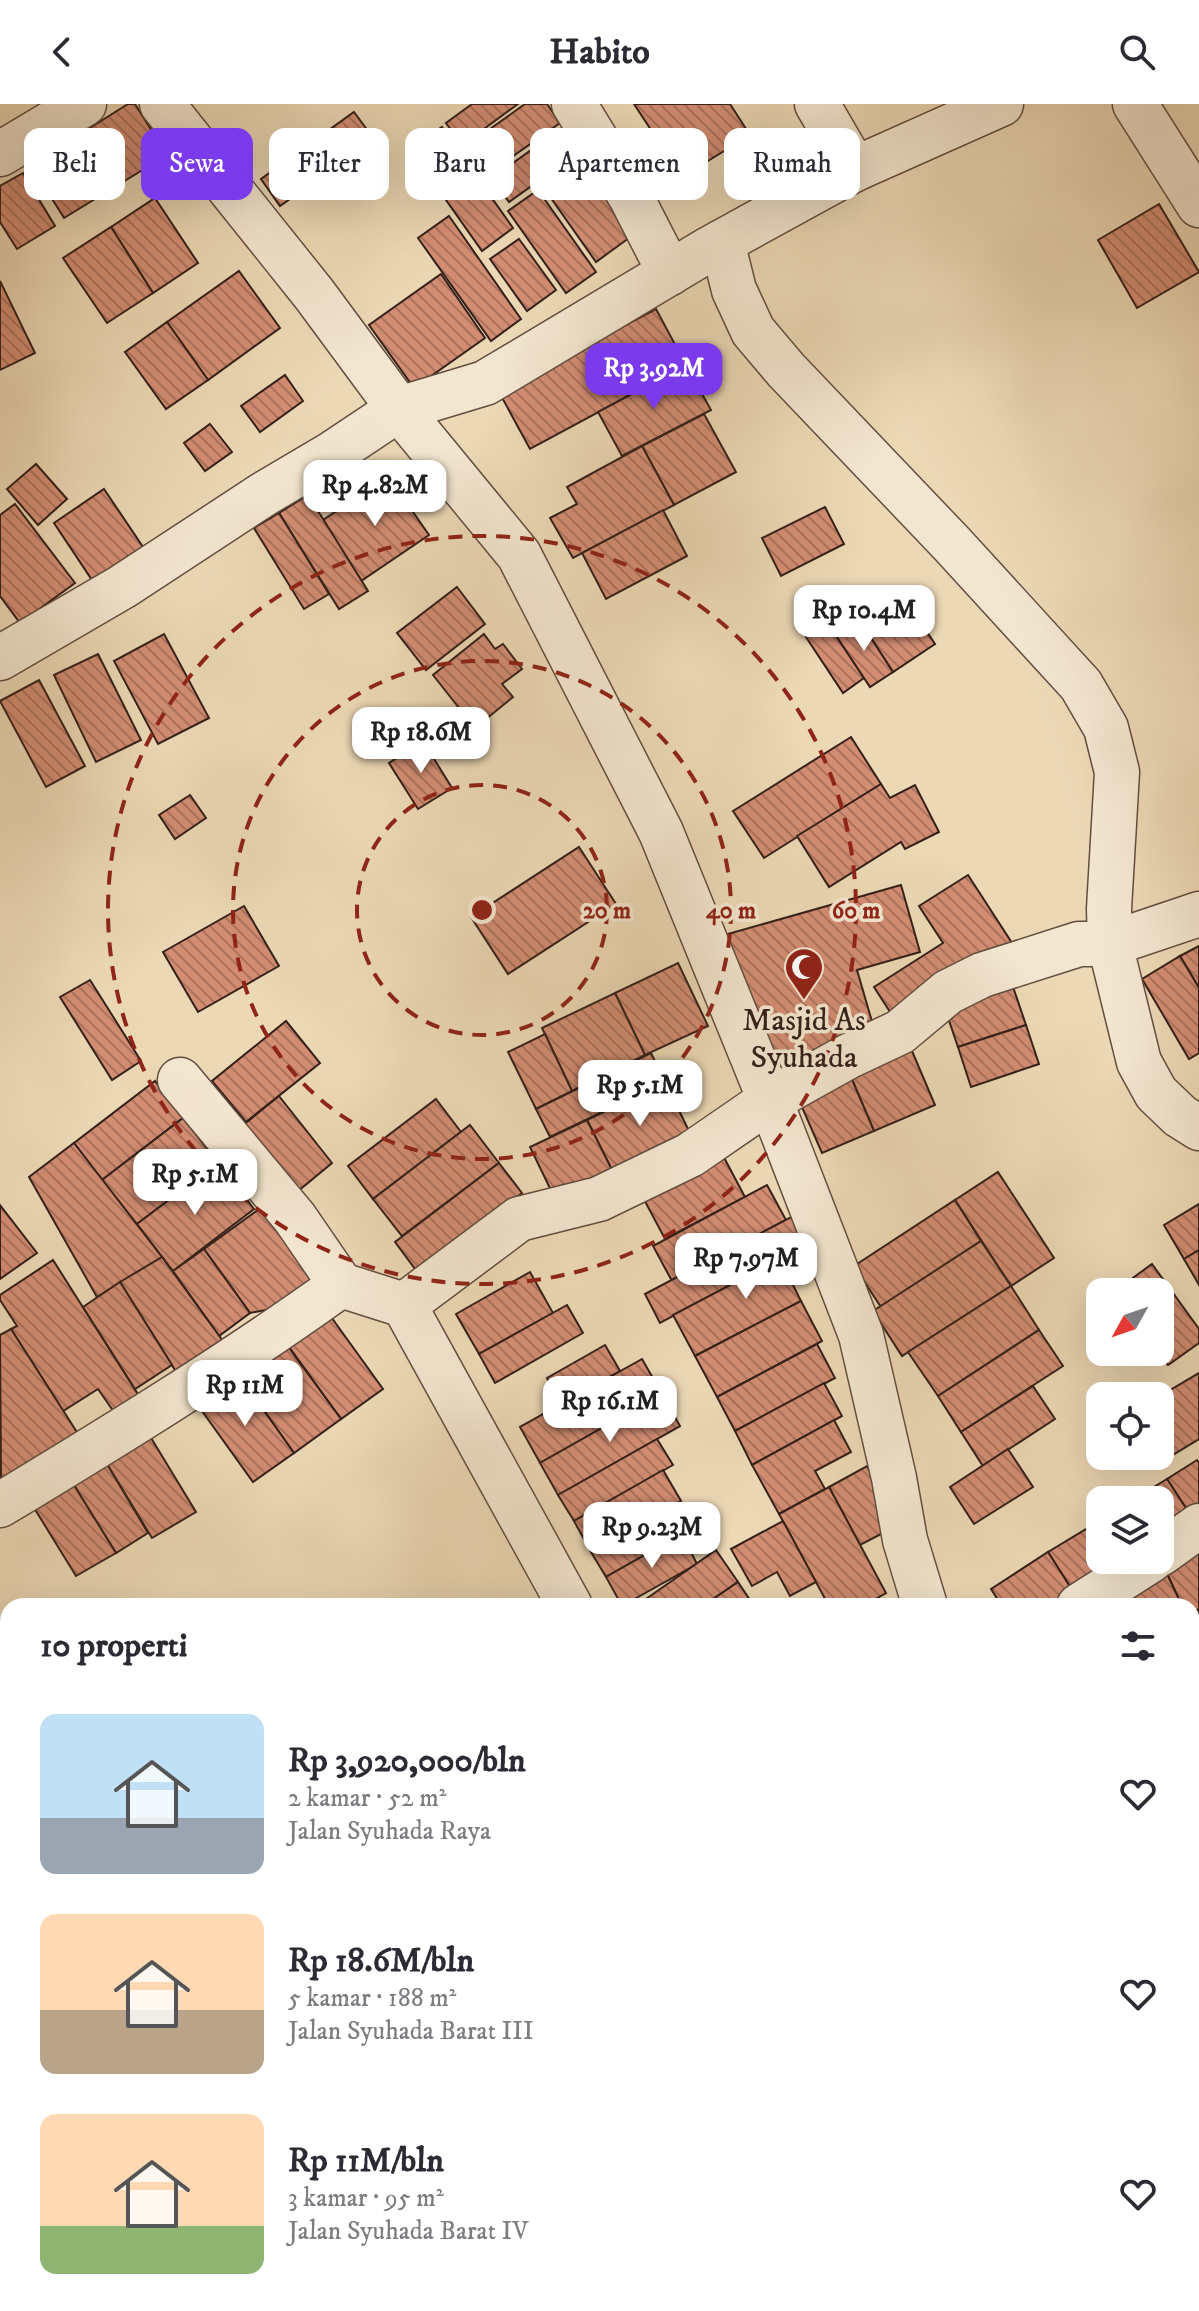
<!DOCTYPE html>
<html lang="id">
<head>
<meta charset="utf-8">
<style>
  body { margin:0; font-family:"IM FELL DW Pica",serif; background:#f2f2f3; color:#2b2b33; height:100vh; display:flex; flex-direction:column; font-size:30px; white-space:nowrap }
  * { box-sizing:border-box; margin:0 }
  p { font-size:26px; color:#7c7c81 }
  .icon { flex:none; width:44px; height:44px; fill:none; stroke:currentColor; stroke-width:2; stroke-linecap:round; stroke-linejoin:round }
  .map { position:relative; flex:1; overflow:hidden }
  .panel { position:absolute; left:0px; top:1494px; width:1200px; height:714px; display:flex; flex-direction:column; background:#fff; border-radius:24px 24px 0 0; box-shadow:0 8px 32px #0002 }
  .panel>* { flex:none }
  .banner { position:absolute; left:24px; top:24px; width:1152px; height:72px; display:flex; gap:16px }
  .needle { width:52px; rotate:230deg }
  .controls { position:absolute; left:1086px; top:1174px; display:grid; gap:16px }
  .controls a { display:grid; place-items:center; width:88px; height:88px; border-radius:16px; background:#fff; box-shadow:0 8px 32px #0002; font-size:40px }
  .price { position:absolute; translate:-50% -68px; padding:0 18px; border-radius:16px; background:#fff; color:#222; font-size:26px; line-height:52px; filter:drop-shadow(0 2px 4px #0008) }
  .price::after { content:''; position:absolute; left:50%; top:48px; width:24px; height:18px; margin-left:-12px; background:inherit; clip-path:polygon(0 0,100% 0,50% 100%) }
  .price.on { background:#7c3aed; color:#fff }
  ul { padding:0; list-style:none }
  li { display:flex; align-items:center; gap:24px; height:200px; padding:0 40px }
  li span { display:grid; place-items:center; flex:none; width:224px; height:160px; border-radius:16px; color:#555 }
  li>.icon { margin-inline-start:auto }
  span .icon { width:96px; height:96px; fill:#fffc; stroke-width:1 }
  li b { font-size:34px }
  h2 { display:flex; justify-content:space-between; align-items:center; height:96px; padding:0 40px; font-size:34px }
  .tag { padding:0 28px; border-radius:16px; background:#fff; box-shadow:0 8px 32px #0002; font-size:28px; line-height:72px }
  .tag.on { background:#7c3aed; color:#fff }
  header { display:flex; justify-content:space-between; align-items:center; height:104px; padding:0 40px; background:#fff; font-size:36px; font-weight:700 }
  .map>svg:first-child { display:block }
  .building { fill:url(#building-back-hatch); stroke:#342019; stroke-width:2 }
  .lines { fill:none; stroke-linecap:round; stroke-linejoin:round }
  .minor-casing { stroke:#624e40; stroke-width:47 }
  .minor { stroke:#f3e6cf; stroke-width:44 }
  .ring { fill:none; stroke:#8f2418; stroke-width:4; stroke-dasharray:14 10 }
  .labels { text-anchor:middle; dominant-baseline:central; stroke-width:7; stroke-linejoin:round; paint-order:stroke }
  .poi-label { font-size:32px; fill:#342019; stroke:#f3e6cf }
  .centre { fill:#8f2418; stroke:#f3e6cf; stroke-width:4 }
  .ring-label { font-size:24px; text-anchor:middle; font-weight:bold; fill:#8f2418; stroke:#f3e6cf; stroke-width:7; stroke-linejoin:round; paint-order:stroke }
</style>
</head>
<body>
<header><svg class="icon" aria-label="back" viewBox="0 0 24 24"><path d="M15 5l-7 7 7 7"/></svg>Habito<svg class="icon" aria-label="search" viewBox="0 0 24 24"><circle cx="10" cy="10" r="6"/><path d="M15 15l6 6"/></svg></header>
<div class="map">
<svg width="1199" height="2207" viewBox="0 0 1199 2207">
  <defs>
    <pattern id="building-back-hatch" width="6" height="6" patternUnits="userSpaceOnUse" patternTransform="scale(2)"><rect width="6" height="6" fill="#d38d73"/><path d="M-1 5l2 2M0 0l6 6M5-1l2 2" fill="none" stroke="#ac735e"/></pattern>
  </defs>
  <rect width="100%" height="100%" fill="#ecd8b5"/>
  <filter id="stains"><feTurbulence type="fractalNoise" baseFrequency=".0025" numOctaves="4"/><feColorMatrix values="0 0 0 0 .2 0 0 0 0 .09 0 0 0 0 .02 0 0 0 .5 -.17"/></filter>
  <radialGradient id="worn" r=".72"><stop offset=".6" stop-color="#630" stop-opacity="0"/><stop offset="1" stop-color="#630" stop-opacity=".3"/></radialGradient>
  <g class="building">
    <polygon points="128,0 135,0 167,51 64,114 31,61"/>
    <polygon points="472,0 518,0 462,41 446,19"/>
    <polygon points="525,0 547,0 560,19 482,74 462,45"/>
    <polygon points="634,0 730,0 750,31 682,73"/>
    <polygon points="354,8 374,35 280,102 261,75"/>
    <polygon points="442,23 513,124 482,147 410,45"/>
    <polygon points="562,24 579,48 509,98 492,74"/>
    <polygon points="578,54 633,131 596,158 541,80"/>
    <polygon points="23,69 55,122 17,145 0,118 0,82"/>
    <polygon points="538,86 596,168 566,189 508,107"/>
    <polygon points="155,94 198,159 153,189 111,123"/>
    <polygon points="1159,100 1199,168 1137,204 1098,136"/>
    <polygon points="449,112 521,215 491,237 418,134"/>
    <polygon points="111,123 153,189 107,219 63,154"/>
    <polygon points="519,135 556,186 527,207 490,155"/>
    <polygon points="239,167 280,224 208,276 167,218"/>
    <polygon points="441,170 485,234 414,284 369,221"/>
    <polygon points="0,177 35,249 0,266"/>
    <polygon points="656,205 686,261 530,345 499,288"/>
    <polygon points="167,218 208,276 166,305 125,248"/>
    <polygon points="686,261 711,306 622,352 598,308"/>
    <polygon points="285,271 303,297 260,328 241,302"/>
    <polygon points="704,310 736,368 674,401 642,342"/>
    <polygon points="210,320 232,348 205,367 184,339"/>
    <polygon points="642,342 674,401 573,454 550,414 577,400 567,383"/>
    <polygon points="36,360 67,395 38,421 7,385"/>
    <polygon points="388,372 429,431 361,477 323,416"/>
    <polygon points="104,385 143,443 92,476 54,419"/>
    <polygon points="308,391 368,487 339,505 279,409"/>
    <polygon points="15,400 75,479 20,519 0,492 0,411"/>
    <polygon points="825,403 844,440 781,472 762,434"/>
    <polygon points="663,406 687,452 606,495 582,449"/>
    <polygon points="279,409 329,490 304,505 254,424"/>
    <polygon points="457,483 485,520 426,566 397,529"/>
    <polygon points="900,487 935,540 893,568 858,514"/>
    <polygon points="822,510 864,574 843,589 800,524"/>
    <polygon points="858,514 893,568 870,583 835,530"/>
    <polygon points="164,530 209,614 158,640 114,557"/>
    <polygon points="484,530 495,545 503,540 522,565 502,580 513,593 475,624 433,571"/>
    <polygon points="98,550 141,636 96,658 54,571"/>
    <polygon points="39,576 85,662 46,683 0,597"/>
    <polygon points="851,633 881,680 764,754 733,707"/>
    <polygon points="423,637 452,684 418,705 389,659"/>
    <polygon points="881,680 890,694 915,681 939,728 905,745 901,738 829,783 797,732"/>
    <polygon points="190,691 206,714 175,735 159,711"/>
    <polygon points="579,743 616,800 508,870 471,813"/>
    <polygon points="968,771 1012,839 894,914 874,883 943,839 919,802"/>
    <polygon points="901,781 920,848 857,866 875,928 843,948 771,968 714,834"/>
    <polygon points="244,802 279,862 198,908 163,848"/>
    <polygon points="1199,842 1199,884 1180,852"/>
    <polygon points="1180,852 1199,884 1199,949 1189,955 1142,875"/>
    <polygon points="678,859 708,922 645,951 615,889"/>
    <polygon points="90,876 141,957 112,976 60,893"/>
    <polygon points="1011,877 1026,921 958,943 943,899"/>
    <polygon points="615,889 645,951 572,987 542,924"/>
    <polygon points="286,917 320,959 246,1018 212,977"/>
    <polygon points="1026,921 1039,960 971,983 958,943"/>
    <polygon points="545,930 572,987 536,1005 508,948"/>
    <polygon points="909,940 935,1001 874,1027 848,966"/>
    <polygon points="651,949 665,978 550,1033 536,1005"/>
    <polygon points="848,966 874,1027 822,1049 795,987"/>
    <polygon points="155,977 183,1014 102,1076 74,1039"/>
    <polygon points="665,978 692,1033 614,1070 587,1016"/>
    <polygon points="279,992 332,1059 286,1097 232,1030"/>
    <polygon points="436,995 461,1028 373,1095 348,1062"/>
    <polygon points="183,1014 218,1059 137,1120 102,1076"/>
    <polygon points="587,1016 614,1070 557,1099 530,1043"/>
    <polygon points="470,1021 499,1059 402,1132 373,1095"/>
    <polygon points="74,1039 162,1153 97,1193 29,1073"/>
    <polygon points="720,1046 745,1093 665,1135 640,1088"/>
    <polygon points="218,1059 254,1105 173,1167 137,1120"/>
    <polygon points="499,1059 522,1089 418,1169 395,1138"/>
    <polygon points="998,1068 1054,1154 1011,1182 955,1096"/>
    <polygon points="767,1081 786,1116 672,1177 653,1142"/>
    <polygon points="955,1096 981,1137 881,1203 854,1162"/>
    <polygon points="1199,1100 1199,1146 1184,1155 1164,1121"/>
    <polygon points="0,1101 37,1149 0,1175"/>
    <polygon points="262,1103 326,1178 297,1200 250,1209 204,1145"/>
    <polygon points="795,1111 810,1139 660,1219 645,1190"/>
    <polygon points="981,1137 1011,1182 902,1252 873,1207"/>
    <polygon points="810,1139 823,1163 792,1179 801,1197 695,1252 673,1211"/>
    <polygon points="204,1145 250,1209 219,1232 173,1167"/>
    <polygon points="1199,1146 1199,1181 1184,1155"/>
    <polygon points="162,1153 228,1244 180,1274 120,1178"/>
    <polygon points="53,1156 141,1295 116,1311 98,1285 63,1307 11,1225 17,1222 0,1196 0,1191"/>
    <polygon points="1152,1160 1199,1225 1199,1239 1168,1261 1159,1248 1160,1188 1115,1187"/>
    <polygon points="530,1168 553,1209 479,1250 456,1210"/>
    <polygon points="120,1178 172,1261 135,1285 83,1203"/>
    <polygon points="1011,1182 1039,1226 938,1292 908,1248"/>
    <polygon points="801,1197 822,1237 717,1293 695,1252"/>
    <polygon points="567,1201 583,1229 495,1279 479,1250"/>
    <polygon points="329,1210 383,1285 341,1315 287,1240"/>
    <polygon points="11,1225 80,1333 1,1375 0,1231"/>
    <polygon points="1039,1226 1063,1262 961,1328 938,1292"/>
    <polygon points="284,1237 341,1315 294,1349 238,1270"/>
    <polygon points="817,1240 835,1274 735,1327 717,1293"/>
    <polygon points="605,1241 620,1267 562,1300 547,1274"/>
    <polygon points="642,1255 662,1290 540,1359 520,1323"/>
    <polygon points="1199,1269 1199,1335 1171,1352 1160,1333 1160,1292"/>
    <polygon points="238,1270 294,1349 253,1378 197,1300"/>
    <polygon points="824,1279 842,1312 752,1361 735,1327"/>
    <polygon points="1033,1282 1055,1315 983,1362 961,1328"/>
    <polygon points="662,1290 680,1322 558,1391 540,1359"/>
    <polygon points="834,1316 851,1348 815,1367 825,1385 779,1410 752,1361"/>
    <polygon points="145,1324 196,1408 152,1434 101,1350"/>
    <polygon points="657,1335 673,1361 574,1417 558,1391"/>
    <polygon points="1008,1345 1033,1383 974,1420 950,1383"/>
    <polygon points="101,1350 148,1429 116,1449 67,1370"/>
    <polygon points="1197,1356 1199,1359 1199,1415 1195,1418 1167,1375"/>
    <polygon points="867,1362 887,1399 885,1428 860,1441 829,1383"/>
    <polygon points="663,1366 681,1397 591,1448 574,1417"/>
    <polygon points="67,1370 116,1449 76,1472 28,1394"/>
    <polygon points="1167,1375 1195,1418 1160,1436 1160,1396 1134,1395"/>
    <polygon points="829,1383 886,1489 863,1502 829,1502 779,1410"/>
    <polygon points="663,1408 678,1432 606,1473 591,1448"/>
    <polygon points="783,1417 816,1478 790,1492 777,1468 752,1482 731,1445"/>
    <polygon points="1096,1419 1100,1426 1100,1456 1119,1456 1076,1492 1048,1448"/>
    <polygon points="682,1430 697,1460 622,1502 606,1473"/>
    <polygon points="1199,1440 1199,1505 1192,1509 1192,1502 1182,1502 1163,1461"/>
    <polygon points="716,1446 738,1478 703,1502 636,1502"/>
    <polygon points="1048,1448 1076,1492 1059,1502 1002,1502 991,1485"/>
    <polygon points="1163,1461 1182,1502 1099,1502"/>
    <polygon points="738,1478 754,1502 703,1502"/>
    <polygon points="1199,1505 1199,1557 1192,1545 1192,1509"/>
    <polygon points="0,1533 8,1549 8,1584 0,1588"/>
    <polygon points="1192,1545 1199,1557 1199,1617 1192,1621"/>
    <polygon points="8,1608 8,1672 4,1674 0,1664 0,1612"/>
    <polygon points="1199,1654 1199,1712 1192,1717 1192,1659"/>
    <polygon points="0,1664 8,1686 8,1749 0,1751"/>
    <polygon points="1199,1712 1199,1760 1192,1765 1192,1717"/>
    <polygon points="8,1754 8,1827 2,1831 0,1826 0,1759"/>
    <polygon points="1199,1760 1199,1820 1192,1810 1192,1765"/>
    <polygon points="8,1835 8,1890 0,1876 0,1839"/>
    <polygon points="1192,1863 1199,1871 1199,1895 1192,1901"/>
    <polygon points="0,2072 8,2085 8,2165 0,2170"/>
    <polygon points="42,2200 70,2200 74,2207 31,2207"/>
    <polygon points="70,2200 113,2200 117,2207 74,2207"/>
    <polygon points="113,2200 163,2200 167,2207 117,2207"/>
    <polygon points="258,2200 308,2200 295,2207 262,2207"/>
    <polygon points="308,2200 409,2200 413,2207 295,2207"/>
    <polygon points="450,2200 531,2200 520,2207 455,2207"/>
    <polygon points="531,2200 573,2200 578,2207 520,2207"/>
    <polygon points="612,2200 661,2200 666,2207 601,2207"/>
    <polygon points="661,2200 703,2200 692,2207 666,2207"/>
    <polygon points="703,2200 737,2200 741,2207 692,2207"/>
    <polygon points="746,2200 800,2200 789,2207 750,2207"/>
    <polygon points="800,2200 884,2200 876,2205 877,2207 789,2207"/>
    <polygon points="990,2200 1066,2200 1054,2207 977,2207"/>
    <polygon points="1066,2200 1095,2200 1099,2207 1054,2207"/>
  </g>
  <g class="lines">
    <defs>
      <g id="minor">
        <polyline points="162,0 314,190 399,305 519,451 661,728 770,996 861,1231 894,1374 905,1436 925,1502"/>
        <polyline points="574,0 631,93 670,169"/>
        <polyline points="817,0 855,65"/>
        <polyline points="1135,0 1199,101"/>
        <polyline points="0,50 84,0"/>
        <polyline points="722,138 734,186 753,227 786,266 952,440 1081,581 1106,624 1117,668 1109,805 1110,840 1139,958 1156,989 1180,1012 1199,1024"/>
        <polyline points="0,554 122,483 264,390 330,351 399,305 485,279 711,144 855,65 1001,0"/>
        <polyline points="180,976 295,1114 341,1181 404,1201 570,1502"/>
        <polyline points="404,1201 519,1115 599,1095 690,1051 770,996 849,952 900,928 948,888 982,871 1079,840 1110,840 1199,810"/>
        <path d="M0,1401c116,-70 231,-141 341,-220"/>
        <polyline points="1160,1450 1199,1422"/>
        <polyline points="1079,1502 1151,1456"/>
        <polyline points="1192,1641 1199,1636"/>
        <polyline points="1192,1828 1199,1835"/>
        <polyline points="0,1896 8,1908"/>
        <polyline points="1192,1985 1199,1985"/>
        <polyline points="0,2180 8,2175"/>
        <polyline points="203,2200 207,2207"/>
        <polyline points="952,2200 956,2207"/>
      </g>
    </defs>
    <use href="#minor" class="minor-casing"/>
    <use href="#minor" class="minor"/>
  </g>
  <g class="ring">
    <circle cx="482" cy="806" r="125"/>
    <circle cx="482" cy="806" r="249"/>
    <circle cx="482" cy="806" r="374"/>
  </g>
  <defs>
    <symbol id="mosque-pin" viewBox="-11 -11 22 30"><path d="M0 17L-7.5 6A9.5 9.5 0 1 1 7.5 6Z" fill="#8f2418" stroke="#f3e6cf"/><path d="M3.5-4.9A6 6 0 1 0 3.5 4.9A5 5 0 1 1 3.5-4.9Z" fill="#fff"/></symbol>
  </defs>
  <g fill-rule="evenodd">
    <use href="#mosque-pin" x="782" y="841" width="44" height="60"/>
  </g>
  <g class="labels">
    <g class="poi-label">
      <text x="804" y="917">Masjid As<tspan x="804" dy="37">Syuhada</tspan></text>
    </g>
  </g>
  <circle cx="482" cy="806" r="12" class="centre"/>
  <g class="ring-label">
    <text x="607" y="814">20 m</text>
    <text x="731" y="814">40 m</text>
    <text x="856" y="814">60 m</text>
  </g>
  <rect width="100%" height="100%" filter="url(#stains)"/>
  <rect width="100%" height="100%" fill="url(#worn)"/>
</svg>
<div class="controls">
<a><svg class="needle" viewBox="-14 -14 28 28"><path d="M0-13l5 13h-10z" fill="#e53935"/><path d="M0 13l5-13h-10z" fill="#7c7c81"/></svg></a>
<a><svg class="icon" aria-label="locate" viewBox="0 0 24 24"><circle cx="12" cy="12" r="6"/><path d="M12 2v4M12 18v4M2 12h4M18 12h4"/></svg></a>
<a><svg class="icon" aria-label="layers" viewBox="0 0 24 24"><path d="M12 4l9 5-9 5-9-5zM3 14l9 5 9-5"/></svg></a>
</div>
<b class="price on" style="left:654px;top:307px">Rp 3.92M</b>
<b class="price" style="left:375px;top:424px">Rp 4.82M</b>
<b class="price" style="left:864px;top:549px">Rp 10.4M</b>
<b class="price" style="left:421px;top:671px">Rp 18.6M</b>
<b class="price" style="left:640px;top:1024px">Rp 5.1M</b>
<b class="price" style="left:195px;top:1113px">Rp 5.1M</b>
<b class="price" style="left:746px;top:1197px">Rp 7.97M</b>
<b class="price" style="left:245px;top:1324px">Rp 11M</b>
<b class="price" style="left:610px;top:1340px">Rp 16.1M</b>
<b class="price" style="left:652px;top:1466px">Rp 9.23M</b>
<div class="banner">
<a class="tag">Beli</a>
<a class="tag on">Sewa</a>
<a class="tag">Filter</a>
<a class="tag">Baru</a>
<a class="tag">Apartemen</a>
<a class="tag">Rumah</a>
</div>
<section class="panel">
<h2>10 properti<svg class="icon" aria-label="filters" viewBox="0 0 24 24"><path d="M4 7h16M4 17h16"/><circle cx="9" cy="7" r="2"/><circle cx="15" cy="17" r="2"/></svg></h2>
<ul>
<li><span style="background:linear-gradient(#bfe0f5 65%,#9aa5b1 0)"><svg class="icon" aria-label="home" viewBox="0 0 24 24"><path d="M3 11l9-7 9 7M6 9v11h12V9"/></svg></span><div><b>Rp 3,920,000/bln</b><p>2 kamar · 52 m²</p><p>Jalan Syuhada Raya</p></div><svg class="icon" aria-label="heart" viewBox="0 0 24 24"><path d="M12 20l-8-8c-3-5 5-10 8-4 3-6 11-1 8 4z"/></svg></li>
<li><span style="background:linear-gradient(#ffd9b3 60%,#b9a48a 0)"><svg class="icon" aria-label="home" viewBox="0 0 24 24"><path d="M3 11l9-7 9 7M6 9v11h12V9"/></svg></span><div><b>Rp 18.6M/bln</b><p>5 kamar · 188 m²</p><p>Jalan Syuhada Barat III</p></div><svg class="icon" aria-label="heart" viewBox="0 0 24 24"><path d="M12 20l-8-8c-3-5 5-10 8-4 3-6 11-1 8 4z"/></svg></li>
<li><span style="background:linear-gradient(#ffd9b3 70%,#8fb573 0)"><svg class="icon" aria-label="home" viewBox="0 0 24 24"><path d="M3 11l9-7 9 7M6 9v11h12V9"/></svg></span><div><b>Rp 11M/bln</b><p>3 kamar · 95 m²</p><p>Jalan Syuhada Barat IV</p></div><svg class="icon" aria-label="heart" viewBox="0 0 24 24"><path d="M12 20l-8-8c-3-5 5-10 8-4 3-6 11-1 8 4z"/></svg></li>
</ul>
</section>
</div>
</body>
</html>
